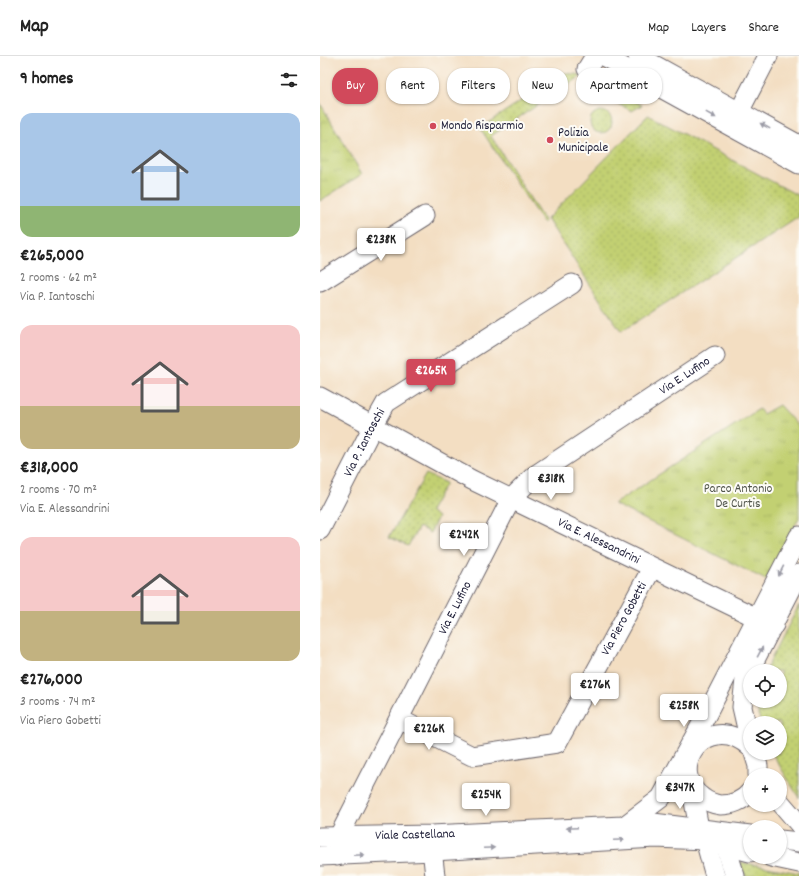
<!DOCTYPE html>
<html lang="en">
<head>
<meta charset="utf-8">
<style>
  body { margin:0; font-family:Dekko,sans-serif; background:#f6f6f6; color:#222; height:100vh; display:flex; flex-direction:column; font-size:15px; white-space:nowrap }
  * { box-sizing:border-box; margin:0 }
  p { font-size:13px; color:#767676 }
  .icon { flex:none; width:22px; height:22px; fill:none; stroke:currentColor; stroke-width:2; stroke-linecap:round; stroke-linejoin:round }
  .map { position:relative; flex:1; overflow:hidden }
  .side { display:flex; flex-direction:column; background:#fff; width:320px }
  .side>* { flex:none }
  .hud { position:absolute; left:12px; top:12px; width:380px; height:36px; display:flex; gap:8px }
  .controls { position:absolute; left:423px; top:608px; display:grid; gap:8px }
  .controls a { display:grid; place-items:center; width:44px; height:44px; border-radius:50%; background:#fff; box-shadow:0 1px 3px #0004; font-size:20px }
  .price { position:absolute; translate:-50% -34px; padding:0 9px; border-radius:4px; background:#fff; color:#222; font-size:13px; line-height:26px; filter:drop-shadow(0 1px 2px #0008) }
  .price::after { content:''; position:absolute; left:50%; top:24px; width:12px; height:9px; margin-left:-6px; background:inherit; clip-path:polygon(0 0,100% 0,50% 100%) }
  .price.on { background:#d1495b; color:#fff }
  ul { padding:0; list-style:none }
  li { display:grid; align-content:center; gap:8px; height:212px; padding:0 20px }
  li span { display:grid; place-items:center; height:124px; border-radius:12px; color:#555 }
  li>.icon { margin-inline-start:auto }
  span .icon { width:72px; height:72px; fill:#fffc; stroke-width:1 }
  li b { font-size:17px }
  h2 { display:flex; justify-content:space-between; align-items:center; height:48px; padding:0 20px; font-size:17px }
  .pill { padding:0 14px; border-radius:16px; background:#fff; box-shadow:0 1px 3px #0004; font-size:14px; line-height:36px }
  .pill.on { background:#d1495b; color:#fff }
  header { display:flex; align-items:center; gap:24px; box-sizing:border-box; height:56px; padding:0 20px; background:#fff; border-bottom:1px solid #e0e0e0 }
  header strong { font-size:19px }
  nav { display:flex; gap:22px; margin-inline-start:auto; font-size:14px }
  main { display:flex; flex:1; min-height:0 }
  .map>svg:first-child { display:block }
  .grass { fill:url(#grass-dots); stroke:#727956 }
  .park { fill:url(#park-tufts); stroke:#727956 }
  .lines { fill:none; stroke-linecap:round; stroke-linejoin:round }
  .minor-casing { stroke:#6b646a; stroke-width:21 }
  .minor { stroke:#fff; stroke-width:19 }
  .oneway { fill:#9c9ca7 }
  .poi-dot { fill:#d1495b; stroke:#fdfcf7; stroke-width:1.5 }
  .labels { text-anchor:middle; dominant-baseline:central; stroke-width:4; stroke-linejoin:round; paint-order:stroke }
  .poi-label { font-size:13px; fill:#22223b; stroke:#fdfcf7; text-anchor:start }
  .street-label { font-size:13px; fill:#22223b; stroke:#fdfcf7 }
  .park-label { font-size:13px; fill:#52564c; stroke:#fdfcf7 }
</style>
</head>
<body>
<header>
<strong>Map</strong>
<nav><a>Map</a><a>Layers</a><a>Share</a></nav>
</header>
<main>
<section class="side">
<h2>9 homes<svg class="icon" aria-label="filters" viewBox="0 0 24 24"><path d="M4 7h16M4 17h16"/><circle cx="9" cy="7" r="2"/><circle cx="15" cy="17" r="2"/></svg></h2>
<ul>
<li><span style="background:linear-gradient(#a9c7e8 75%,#8fb573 0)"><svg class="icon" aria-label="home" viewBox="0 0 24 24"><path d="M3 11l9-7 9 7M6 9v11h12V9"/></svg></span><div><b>€265,000</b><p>2 rooms · 62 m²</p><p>Via P. Iantoschi</p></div></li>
<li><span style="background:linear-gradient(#f6c9c9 65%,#c2b280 0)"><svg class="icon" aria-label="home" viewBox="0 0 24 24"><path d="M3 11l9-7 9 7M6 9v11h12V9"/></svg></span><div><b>€318,000</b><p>2 rooms · 70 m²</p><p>Via E. Alessandrini</p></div></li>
<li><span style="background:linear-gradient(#f6c9c9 60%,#c2b280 0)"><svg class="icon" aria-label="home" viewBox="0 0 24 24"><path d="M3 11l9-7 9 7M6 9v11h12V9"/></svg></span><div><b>€276,000</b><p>3 rooms · 74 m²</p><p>Via Piero Gobetti</p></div></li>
</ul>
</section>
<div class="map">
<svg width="479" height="820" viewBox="0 0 479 820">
  <defs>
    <pattern id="grass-dots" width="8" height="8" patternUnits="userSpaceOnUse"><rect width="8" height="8" fill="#c2d072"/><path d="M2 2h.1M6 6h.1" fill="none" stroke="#a6b264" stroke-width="1.8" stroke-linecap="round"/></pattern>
    <pattern id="park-tufts" width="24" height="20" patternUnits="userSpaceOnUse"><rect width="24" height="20" fill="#c2d072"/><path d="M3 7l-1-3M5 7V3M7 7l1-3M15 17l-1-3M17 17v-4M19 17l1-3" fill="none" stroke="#a6b264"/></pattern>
  </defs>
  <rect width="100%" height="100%" fill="#fdfcf7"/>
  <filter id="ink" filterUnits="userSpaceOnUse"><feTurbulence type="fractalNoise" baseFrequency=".025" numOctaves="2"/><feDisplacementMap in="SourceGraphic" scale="8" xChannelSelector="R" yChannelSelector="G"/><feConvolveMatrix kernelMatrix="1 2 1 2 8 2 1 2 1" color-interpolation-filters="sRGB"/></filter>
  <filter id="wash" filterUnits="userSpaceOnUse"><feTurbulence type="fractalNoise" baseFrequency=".012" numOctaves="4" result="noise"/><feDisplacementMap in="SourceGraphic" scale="16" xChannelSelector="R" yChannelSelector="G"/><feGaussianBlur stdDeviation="0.9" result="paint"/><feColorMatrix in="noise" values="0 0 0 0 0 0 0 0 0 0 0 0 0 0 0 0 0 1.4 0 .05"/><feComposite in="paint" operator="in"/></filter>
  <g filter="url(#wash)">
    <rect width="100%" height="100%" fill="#f3dec2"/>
    <g class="grass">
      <polygon points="243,17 263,19 171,80 225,166 223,167 160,72"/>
      <polygon points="283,30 322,49 312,55 280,39"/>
      <circle cx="281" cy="66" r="11"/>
      <polygon points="328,59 479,140 479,161 301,276 227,163"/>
      <polygon points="106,418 126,427 110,455 118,461 110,477 99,471 88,490 69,481"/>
      <polygon points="479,549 479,742 452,697 460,697 460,667 441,667 439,661 437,645 460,645 460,615 445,615"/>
      <polygon points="420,806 479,817 479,820 425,820"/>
    </g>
    <g class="park">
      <polygon points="0,47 42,118 0,145"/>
      <polygon points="459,349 479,371 479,462 446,524 294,448 439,353 443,358"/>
    </g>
  </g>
  <g filter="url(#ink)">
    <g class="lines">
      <defs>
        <g id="minor">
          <polyline points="283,0 479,108"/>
          <polyline points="318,0 479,89"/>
          <polyline points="267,13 275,0"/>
          <polyline points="419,56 448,0"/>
          <polyline points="0,226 105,160"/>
          <path id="s1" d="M0,341l152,83 285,138 17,7"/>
          <path id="s2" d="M0,474l53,-104 13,-23 186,-119"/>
          <path id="s3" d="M79,663l73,37 85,-13 95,-175"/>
          <polyline points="430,686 422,651 425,623 479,518"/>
          <path d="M430,691c-43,-39 -87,24 -47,51 5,4 11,6 17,7 11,0 23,-4 30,-13"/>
          <polyline points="434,697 438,710 438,719"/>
          <polyline points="371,730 379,772 385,784 395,820"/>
          <polyline points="460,746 479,768"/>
          <polyline points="304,770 341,742 387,658 479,480"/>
          <path id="s4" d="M0,781l111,-2 192,-9 30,-3 97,12"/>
          <polyline points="403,781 415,820"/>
          <polyline points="111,784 115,820"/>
          <polyline points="460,784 479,786"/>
          <polyline points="0,800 113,795 335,782 385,784 430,796"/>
          <path id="s5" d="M17,800l2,-20 172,-337 23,-23 181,-120"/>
          <polyline points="451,801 479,807"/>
        </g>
      </defs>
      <use href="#minor" class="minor-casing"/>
      <use href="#minor" class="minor"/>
    </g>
    <defs><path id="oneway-solid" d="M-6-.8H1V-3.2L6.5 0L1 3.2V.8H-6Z"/></defs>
    <g class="oneway">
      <use href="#oneway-solid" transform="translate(391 59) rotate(29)"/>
      <use href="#oneway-solid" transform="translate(445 70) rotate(-151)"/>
      <use href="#oneway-solid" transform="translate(461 515) rotate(117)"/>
      <use href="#oneway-solid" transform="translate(440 596) rotate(-62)"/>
      <use href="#oneway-solid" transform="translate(252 772) rotate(178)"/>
      <use href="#oneway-solid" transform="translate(299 784) rotate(-3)"/>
      <use href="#oneway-solid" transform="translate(169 792) rotate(-3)"/>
      <use href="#oneway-solid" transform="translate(39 799) rotate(-3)"/>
    </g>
  </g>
  <g class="poi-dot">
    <circle cx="113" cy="70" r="4"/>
    <circle cx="230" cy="84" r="4"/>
  </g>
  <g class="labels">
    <g class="poi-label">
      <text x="121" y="70">Mondo Risparmio</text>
      <text x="238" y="77">Polizia<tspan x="238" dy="15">Municipale</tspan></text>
    </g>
    <g class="street-label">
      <text stroke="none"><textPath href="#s5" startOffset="612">Via E. Lufino</textPath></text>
      <text stroke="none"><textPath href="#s2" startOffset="98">Via P. Iantoschi</textPath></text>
      <text stroke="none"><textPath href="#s1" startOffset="314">Via E. Alessandrini</textPath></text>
      <text stroke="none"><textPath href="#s5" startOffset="276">Via E. Lufino</textPath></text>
      <text stroke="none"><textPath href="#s3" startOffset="309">Via Piero Gobetti</textPath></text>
      <text stroke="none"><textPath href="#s4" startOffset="95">Viale Castellana</textPath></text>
    </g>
    <g class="park-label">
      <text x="418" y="433">Parco Antonio<tspan x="418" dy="15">De Curtis</tspan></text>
    </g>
  </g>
</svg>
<div class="controls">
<a><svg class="icon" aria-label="locate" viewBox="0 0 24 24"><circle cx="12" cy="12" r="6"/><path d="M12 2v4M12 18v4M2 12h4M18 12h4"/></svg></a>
<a><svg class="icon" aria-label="layers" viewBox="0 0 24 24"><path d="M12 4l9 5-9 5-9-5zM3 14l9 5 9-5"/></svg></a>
<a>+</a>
<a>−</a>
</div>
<b class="price" style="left:61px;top:206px">€238K</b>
<b class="price on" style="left:111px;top:337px">€265K</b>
<b class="price" style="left:231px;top:445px">€318K</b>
<b class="price" style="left:144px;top:501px">€242K</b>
<b class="price" style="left:275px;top:651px">€276K</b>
<b class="price" style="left:364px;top:672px">€258K</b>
<b class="price" style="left:109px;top:695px">€226K</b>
<b class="price" style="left:360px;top:754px">€347K</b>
<b class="price" style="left:166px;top:761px">€254K</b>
<div class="hud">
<a class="pill on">Buy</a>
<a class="pill">Rent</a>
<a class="pill">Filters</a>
<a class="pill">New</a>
<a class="pill">Apartment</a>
</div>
</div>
</main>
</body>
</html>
